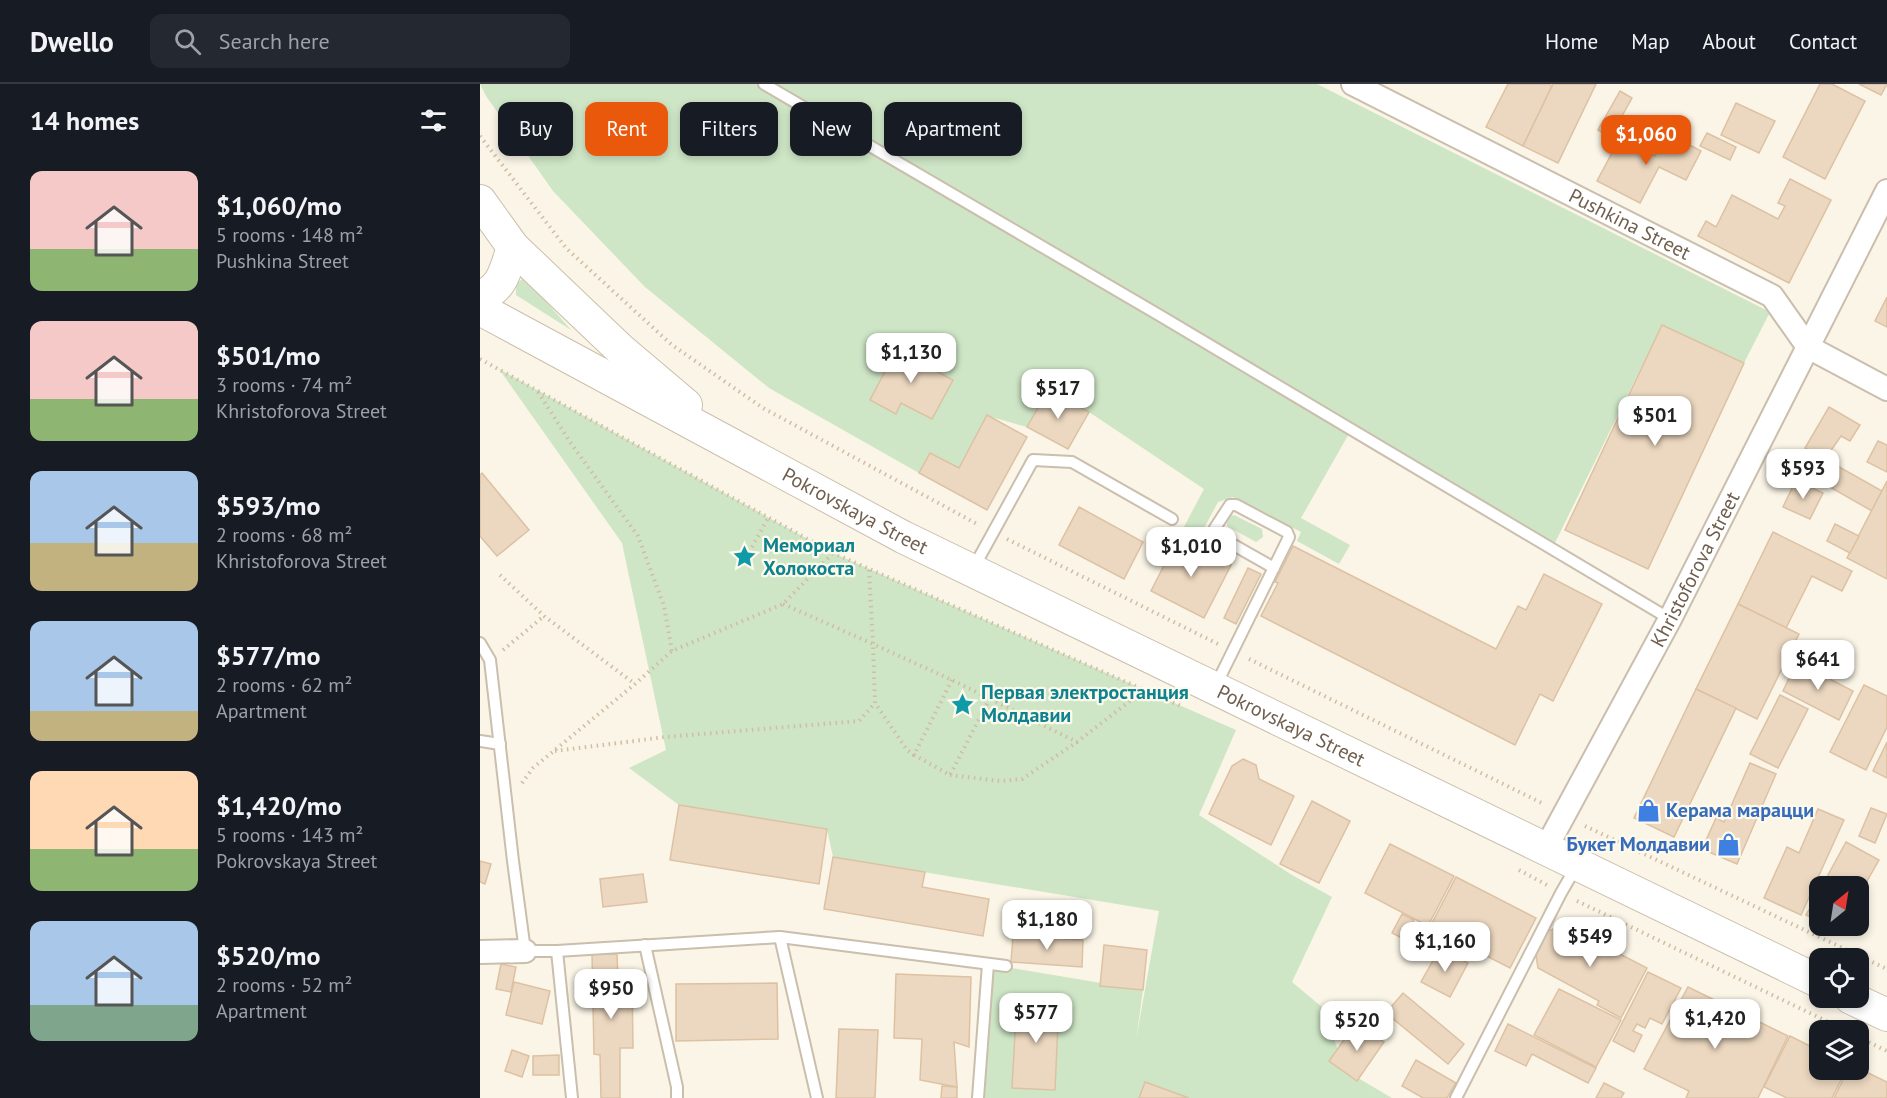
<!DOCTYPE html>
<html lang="en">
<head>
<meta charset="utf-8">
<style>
  body { margin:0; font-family:"PT Sans",sans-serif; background:#242831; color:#f1f3f6; height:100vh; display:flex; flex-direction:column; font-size:22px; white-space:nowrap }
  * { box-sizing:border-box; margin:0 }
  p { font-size:20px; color:#9ea1a6 }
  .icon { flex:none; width:33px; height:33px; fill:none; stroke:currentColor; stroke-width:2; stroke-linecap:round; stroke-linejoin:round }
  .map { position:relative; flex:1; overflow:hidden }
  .drawer { display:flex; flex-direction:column; background:#171b24; width:480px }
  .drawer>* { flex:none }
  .guide { position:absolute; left:18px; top:18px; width:570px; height:54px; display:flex; gap:12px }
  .needle { width:39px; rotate:30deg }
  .buttons { position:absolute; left:1329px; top:792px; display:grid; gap:12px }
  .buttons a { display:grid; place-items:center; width:60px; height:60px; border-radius:12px; background:#171b24; box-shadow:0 3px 9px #0003; font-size:30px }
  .price { position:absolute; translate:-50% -51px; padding:0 14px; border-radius:12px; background:#fff; color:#222; font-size:20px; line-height:39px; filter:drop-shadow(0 2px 3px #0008) }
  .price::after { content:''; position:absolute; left:50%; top:36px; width:18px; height:14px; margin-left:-9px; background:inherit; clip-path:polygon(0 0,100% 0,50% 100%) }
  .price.current { background:#ea580c; color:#fff }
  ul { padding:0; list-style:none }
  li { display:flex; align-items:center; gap:18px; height:150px; padding:0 30px }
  li span { display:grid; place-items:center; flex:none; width:168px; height:120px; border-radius:12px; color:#555 }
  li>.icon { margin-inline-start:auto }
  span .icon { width:72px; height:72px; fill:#fffc; stroke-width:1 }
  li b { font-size:26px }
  h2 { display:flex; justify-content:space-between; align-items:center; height:72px; padding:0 30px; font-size:26px }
  .tag { padding:0 21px; border-radius:12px; background:#171b24; box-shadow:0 3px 9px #0003; font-size:21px; line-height:54px }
  .tag.current { background:#ea580c; color:#fff }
  header { display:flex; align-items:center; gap:36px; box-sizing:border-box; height:84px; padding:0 30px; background:#171b24; border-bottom:2px solid #363941 }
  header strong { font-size:28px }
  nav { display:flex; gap:33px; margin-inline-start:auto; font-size:21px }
  .search { width:420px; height:54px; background:#242831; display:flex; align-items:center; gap:15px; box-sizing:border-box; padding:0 21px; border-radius:12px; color:#9ea1a6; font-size:22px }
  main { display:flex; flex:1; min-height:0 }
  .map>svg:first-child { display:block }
  .green { fill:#cee6c6 }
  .building { fill:#ecd8c0; stroke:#ddc1a3; stroke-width:1.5 }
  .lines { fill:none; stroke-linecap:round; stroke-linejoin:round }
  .service-casing { stroke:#cabead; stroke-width:14 }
  .minor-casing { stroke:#cabead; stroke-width:26 }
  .secondary-casing { stroke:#ccbfac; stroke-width:34 }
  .path { stroke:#d1bca4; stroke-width:4; stroke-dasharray:1.5 4.5; stroke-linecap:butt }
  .service { stroke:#fff; stroke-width:10 }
  .minor { stroke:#fff; stroke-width:22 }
  .secondary { stroke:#fff; stroke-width:32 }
  .labels { text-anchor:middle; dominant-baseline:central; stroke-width:4.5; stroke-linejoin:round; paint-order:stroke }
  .street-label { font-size:20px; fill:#705f4e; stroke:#fdf9eb }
  .culture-label { font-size:20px; font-weight:bold; fill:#0d838f; stroke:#fdf9eb; text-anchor:start }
  .shop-label { font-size:20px; font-weight:bold; fill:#366cbe; stroke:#fdf9eb; text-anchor:start }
</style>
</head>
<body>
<header>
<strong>Dwello</strong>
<div class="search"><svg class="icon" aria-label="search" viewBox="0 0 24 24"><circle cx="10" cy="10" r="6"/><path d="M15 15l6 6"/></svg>Search here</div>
<nav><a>Home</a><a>Map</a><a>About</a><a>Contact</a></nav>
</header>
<main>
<section class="drawer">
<h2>14 homes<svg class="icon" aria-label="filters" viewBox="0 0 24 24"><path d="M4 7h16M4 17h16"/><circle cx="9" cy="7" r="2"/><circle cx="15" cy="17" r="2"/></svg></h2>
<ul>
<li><span style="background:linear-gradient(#f6c9c9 65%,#8fb573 0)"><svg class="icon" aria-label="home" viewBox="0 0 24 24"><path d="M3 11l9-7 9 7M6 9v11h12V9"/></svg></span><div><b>$1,060/mo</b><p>5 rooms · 148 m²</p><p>Pushkina Street</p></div></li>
<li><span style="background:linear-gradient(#f6c9c9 65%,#8fb573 0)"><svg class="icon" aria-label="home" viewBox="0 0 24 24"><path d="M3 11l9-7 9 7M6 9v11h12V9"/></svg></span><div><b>$501/mo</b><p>3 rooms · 74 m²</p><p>Khristoforova Street</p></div></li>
<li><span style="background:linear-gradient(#a9c7e8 60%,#c2b280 0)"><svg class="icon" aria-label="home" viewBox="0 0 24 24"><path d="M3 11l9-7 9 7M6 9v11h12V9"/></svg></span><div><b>$593/mo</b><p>2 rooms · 68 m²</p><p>Khristoforova Street</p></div></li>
<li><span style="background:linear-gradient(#a9c7e8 75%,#c2b280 0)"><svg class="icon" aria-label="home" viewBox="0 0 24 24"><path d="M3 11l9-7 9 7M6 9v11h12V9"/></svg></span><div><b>$577/mo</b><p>2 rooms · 62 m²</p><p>Apartment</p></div></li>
<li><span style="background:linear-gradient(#ffd9b3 65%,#8fb573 0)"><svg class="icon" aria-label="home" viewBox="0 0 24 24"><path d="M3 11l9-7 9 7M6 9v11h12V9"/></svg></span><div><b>$1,420/mo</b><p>5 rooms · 143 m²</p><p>Pokrovskaya Street</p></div></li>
<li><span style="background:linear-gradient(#a9c7e8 70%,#7fa58c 0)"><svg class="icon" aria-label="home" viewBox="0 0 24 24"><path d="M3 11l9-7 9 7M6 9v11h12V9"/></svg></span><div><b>$520/mo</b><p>2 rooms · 52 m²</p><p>Apartment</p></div></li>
</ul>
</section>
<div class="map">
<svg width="1407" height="1014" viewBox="0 0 1407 1014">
  <rect width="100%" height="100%" fill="#faf5e6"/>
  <g class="green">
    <polygon points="0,0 837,0 1290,228 1264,279 1182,241 1072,465 871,346 821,434 870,461 859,480 817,457 821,448 753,413 738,418 714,463 698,454 724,405 609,328 569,306 547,343 508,332 479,384 450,369 439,389 289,304 165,203 73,107 6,12"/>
    <polygon points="43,195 51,200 91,246 36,211 36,199"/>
    <polygon points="19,285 353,469 756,646 719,731 812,791 852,813 812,898 842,923 866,987 912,1014 498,1014 508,880 663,906 656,956 679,827 353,773 347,745 199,721 149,684 186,666 142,459"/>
    <polygon points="754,431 782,445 783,453 776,458 747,442 747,433"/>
  </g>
  <g class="building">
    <polygon points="1028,0 1069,0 1072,2 1043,62 1006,43"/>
    <polygon points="1073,0 1116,0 1078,79 1043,62"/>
    <polygon points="1340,0 1352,0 1385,17 1345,95 1303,73"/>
    <polygon points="1379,0 1407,0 1401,11"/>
    <polygon points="1140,7 1152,14 1130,53 1118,46"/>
    <polygon points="1256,19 1295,37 1279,69 1241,51"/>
    <polygon points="1187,49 1221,67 1206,96 1179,83 1160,119 1117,97 1140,54 1175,72"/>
    <polygon points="1227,49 1256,63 1250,76 1220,62"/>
    <polygon points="1310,95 1351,116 1309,199 1218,152 1226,137 1236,143 1252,111 1298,135 1305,122 1298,119"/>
    <polygon points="1407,213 1407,243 1395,237"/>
    <polygon points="1182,241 1264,279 1168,485 1085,446"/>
    <polygon points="420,259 447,274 444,281 473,296 452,335 421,319 416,330 390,316"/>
    <polygon points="568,306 609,328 588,365 547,343"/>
    <polygon points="1349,323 1380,341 1370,357 1361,352 1345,375 1325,364"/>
    <polygon points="507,331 547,353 507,426 439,389 450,369 479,384"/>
    <polygon points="1398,357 1407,361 1407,388 1387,378"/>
    <polygon points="1345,375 1402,407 1392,427 1334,394"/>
    <polygon points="2,389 49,446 17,472 0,452 0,391"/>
    <polygon points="1316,396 1343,409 1330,435 1303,423"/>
    <polygon points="1407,397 1407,495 1367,474"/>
    <polygon points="599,423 663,458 644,495 579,461"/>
    <polygon points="1355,440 1379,452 1370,469 1347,457"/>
    <polygon points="1293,448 1372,487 1362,507 1332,492 1306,544 1258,520"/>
    <polygon points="698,454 751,481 724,534 671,507"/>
    <polygon points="813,462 1016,565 1038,522 1046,526 1064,490 1122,520 1073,617 1060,610 1035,661 781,532 798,499 795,498"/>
    <polygon points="768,484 781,490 756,540 744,534"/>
    <polygon points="1258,520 1319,550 1277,635 1216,605"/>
    <polygon points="1317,578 1373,607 1359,636 1303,607"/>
    <polygon points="1384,601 1407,612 1407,643 1386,686 1350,668"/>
    <polygon points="1216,605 1256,624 1194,753 1154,734"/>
    <polygon points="1300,611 1328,625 1298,684 1270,670"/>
    <polygon points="1407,658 1407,694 1393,687"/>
    <polygon points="763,675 776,681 779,695 814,712 791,761 729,730 752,682"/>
    <polygon points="1270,679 1296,690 1257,780 1222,765 1236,734 1244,738"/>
    <polygon points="832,717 870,737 839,799 800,780"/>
    <polygon points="199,721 347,745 339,800 190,776"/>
    <polygon points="1391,724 1407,730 1395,759 1379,752"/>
    <polygon points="1338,725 1364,736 1321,831 1284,814 1307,763 1319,769"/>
    <polygon points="1366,758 1399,776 1378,813 1378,802 1342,802"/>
    <polygon points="910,760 974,792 948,842 885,809"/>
    <polygon points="353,773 445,788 442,803 509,815 503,852 344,825"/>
    <polygon points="0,777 11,780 5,800 0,798"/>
    <polygon points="163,790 167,818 123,823 120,795"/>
    <polygon points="976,793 1056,834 1030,884 950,843"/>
    <polygon points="1340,807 1340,838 1326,831"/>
    <polygon points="922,830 934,836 924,855 912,849"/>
    <polygon points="1084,841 1167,884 1141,934 1117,921 1119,917 1058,884 1056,871 1068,847"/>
    <polygon points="533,852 603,856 602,883 531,878"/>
    <polygon points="624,861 667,866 663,906 620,902"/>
    <polygon points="960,864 988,879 970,913 941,898"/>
    <polygon points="112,870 137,870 138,894 152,894 153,964 140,964 140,1014 121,1014 120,971 114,970"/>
    <polygon points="21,880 36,883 31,908 16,905"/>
    <polygon points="1168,888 1201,904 1182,940 1170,934 1165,944 1157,940 1153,947 1162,951 1154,968 1133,957"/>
    <polygon points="416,890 491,893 489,963 474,958 477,1003 440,996 442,955 414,954"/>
    <polygon points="34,898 70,907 62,940 26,931"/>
    <polygon points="297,899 298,955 196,957 196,900"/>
    <polygon points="1208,903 1308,952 1278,1014 1206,1014 1209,1007 1164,985"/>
    <polygon points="1079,905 1141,936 1116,983 1054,951"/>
    <polygon points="923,909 984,960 968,980 906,929"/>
    <polygon points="537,914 579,916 575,1006 532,1004"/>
    <polygon points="876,939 904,958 877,997 849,977"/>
    <polygon points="1028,940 1116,984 1108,999 1052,970 1046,982 1015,967"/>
    <polygon points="359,945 398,946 395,1014 356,1014"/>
    <polygon points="1310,952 1340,967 1340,986 1366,986 1352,1014 1307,1014 1284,1003"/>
    <polygon points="32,966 49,972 42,993 25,987"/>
    <polygon points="79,971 79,991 53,991 53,972"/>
    <polygon points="936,976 976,999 967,1014 943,1014 922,1002"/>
    <polygon points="1378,984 1407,998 1407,1014 1354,1014 1368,986 1378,986"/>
    <polygon points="665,998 709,1014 659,1014"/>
    <polygon points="1124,999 1144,1009 1141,1014 1116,1014"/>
    <polygon points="462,1002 477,1003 477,1014 461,1014"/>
  </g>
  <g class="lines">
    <defs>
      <g id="service">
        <polyline points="284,0 679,231 1190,535"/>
        <polyline points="494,483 553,376 592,378 692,435"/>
        <polyline points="0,559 10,576 33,777 45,867 77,867 92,1014"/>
        <polyline points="736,601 809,453 807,448 756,421 750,421 735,444 736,451 794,484"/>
        <polyline points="0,657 20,660"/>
        <polyline points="300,853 337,1014"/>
        <polyline points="165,861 197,1003 197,1014"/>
        <polyline points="77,867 300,853 526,882"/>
        <polyline points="498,1014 508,880"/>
        <polyline points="976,1014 1081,809 1096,783"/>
      </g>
      <g id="minor">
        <path id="s1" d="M873,0l419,212 36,51 79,42"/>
        <path id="s2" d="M1066,764l124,-229 217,-428"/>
        <polyline points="0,868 45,867"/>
      </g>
      <g id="secondary">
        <polyline points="0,117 33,163 141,266 206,321"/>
        <path d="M0,213c23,-8 26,-29 33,-50"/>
        <path id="s3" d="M0,225l423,228 917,445"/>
        <polyline points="1371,914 1407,931"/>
      </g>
    </defs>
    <use href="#service" class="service-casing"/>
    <use href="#minor" class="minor-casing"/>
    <use href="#secondary" class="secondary-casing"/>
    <g class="path">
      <polyline points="0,52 86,164 192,261 283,324 499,441"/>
      <polyline points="0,275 353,469 703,623"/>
      <polyline points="58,308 90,358 158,452 184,522 192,567"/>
      <polyline points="527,455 738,560"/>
      <polyline points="272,463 288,434"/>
      <polyline points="389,486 393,560 472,596 597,658 663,607"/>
      <polyline points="20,491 64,532 155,600"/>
      <polyline points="303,520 393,560 395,619 427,666 434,671"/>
      <polyline points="23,566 64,532"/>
      <polyline points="769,575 1064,720"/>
      <polyline points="472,596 434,671 470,691 510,614"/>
      <polyline points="75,667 185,653 379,637 395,619"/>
      <polyline points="470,691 520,697 542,695 597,658"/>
      <polyline points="42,699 53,684 155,600 192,567 303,520 353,469"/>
      <polyline points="1105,742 1407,885"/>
      <polyline points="1039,786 1067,801"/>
      <polyline points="1097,817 1365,946"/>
      <polyline points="1378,953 1407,967"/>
    </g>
    <use href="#service" class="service"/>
    <use href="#minor" class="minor"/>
    <use href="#secondary" class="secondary"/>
  </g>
  <defs>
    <symbol id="sight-bare" viewBox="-9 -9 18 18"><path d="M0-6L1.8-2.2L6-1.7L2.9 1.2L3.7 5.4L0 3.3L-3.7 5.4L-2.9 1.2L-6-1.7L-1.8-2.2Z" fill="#0f9aa8" stroke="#fdf9eb" stroke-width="2.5" paint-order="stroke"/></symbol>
    <symbol id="shop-bare" viewBox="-9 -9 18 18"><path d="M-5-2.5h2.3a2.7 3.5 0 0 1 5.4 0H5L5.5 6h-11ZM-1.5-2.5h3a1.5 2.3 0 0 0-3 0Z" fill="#3f7fe0" stroke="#fdf9eb" stroke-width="2.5" paint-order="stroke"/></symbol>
  </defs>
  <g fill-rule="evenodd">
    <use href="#sight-bare" x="248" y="456" width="33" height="33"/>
    <use href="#sight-bare" x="466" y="604" width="33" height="33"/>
    <use href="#shop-bare" x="1152" y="710" width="33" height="33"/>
    <use href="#shop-bare" x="1232" y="744" width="33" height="33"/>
  </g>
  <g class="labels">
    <g class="street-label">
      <text stroke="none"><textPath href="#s1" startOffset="310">Pushkina Street</textPath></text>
      <text stroke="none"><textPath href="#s3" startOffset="426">Pokrovskaya Street</textPath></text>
      <text stroke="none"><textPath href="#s2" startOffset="316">Khristoforova Street</textPath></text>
      <text stroke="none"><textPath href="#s3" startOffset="912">Pokrovskaya Street</textPath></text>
    </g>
    <g class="culture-label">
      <text x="283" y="461">Мемориал<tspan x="283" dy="23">Холокоста</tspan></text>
      <text x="501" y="608">Первая электростанция<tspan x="501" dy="23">Молдавии</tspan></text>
    </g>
    <g class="shop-label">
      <text x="1186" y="726">Керама марацци</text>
      <text x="1230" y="760" text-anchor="end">Букет Молдавии</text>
    </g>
  </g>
</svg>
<div class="buttons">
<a><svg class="needle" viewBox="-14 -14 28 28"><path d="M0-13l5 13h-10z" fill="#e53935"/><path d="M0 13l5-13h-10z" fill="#9ea1a6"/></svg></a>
<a><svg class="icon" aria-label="locate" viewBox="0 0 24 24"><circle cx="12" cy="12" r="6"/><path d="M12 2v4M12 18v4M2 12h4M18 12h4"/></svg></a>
<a><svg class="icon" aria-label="layers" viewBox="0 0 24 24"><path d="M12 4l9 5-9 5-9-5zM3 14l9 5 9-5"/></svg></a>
</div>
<b class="price current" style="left:1166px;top:82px">$1,060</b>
<b class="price" style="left:431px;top:300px">$1,130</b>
<b class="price" style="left:578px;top:336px">$517</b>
<b class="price" style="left:1175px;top:363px">$501</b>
<b class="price" style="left:1323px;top:416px">$593</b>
<b class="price" style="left:711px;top:494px">$1,010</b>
<b class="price" style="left:1338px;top:607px">$641</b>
<b class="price" style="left:567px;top:867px">$1,180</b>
<b class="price" style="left:1110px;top:884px">$549</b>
<b class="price" style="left:965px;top:889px">$1,160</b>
<b class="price" style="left:131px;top:936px">$950</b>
<b class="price" style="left:556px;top:960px">$577</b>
<b class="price" style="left:1235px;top:966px">$1,420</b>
<b class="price" style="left:877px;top:968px">$520</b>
<div class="guide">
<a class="tag">Buy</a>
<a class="tag current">Rent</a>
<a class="tag">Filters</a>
<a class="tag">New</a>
<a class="tag">Apartment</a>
</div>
</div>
</main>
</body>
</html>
